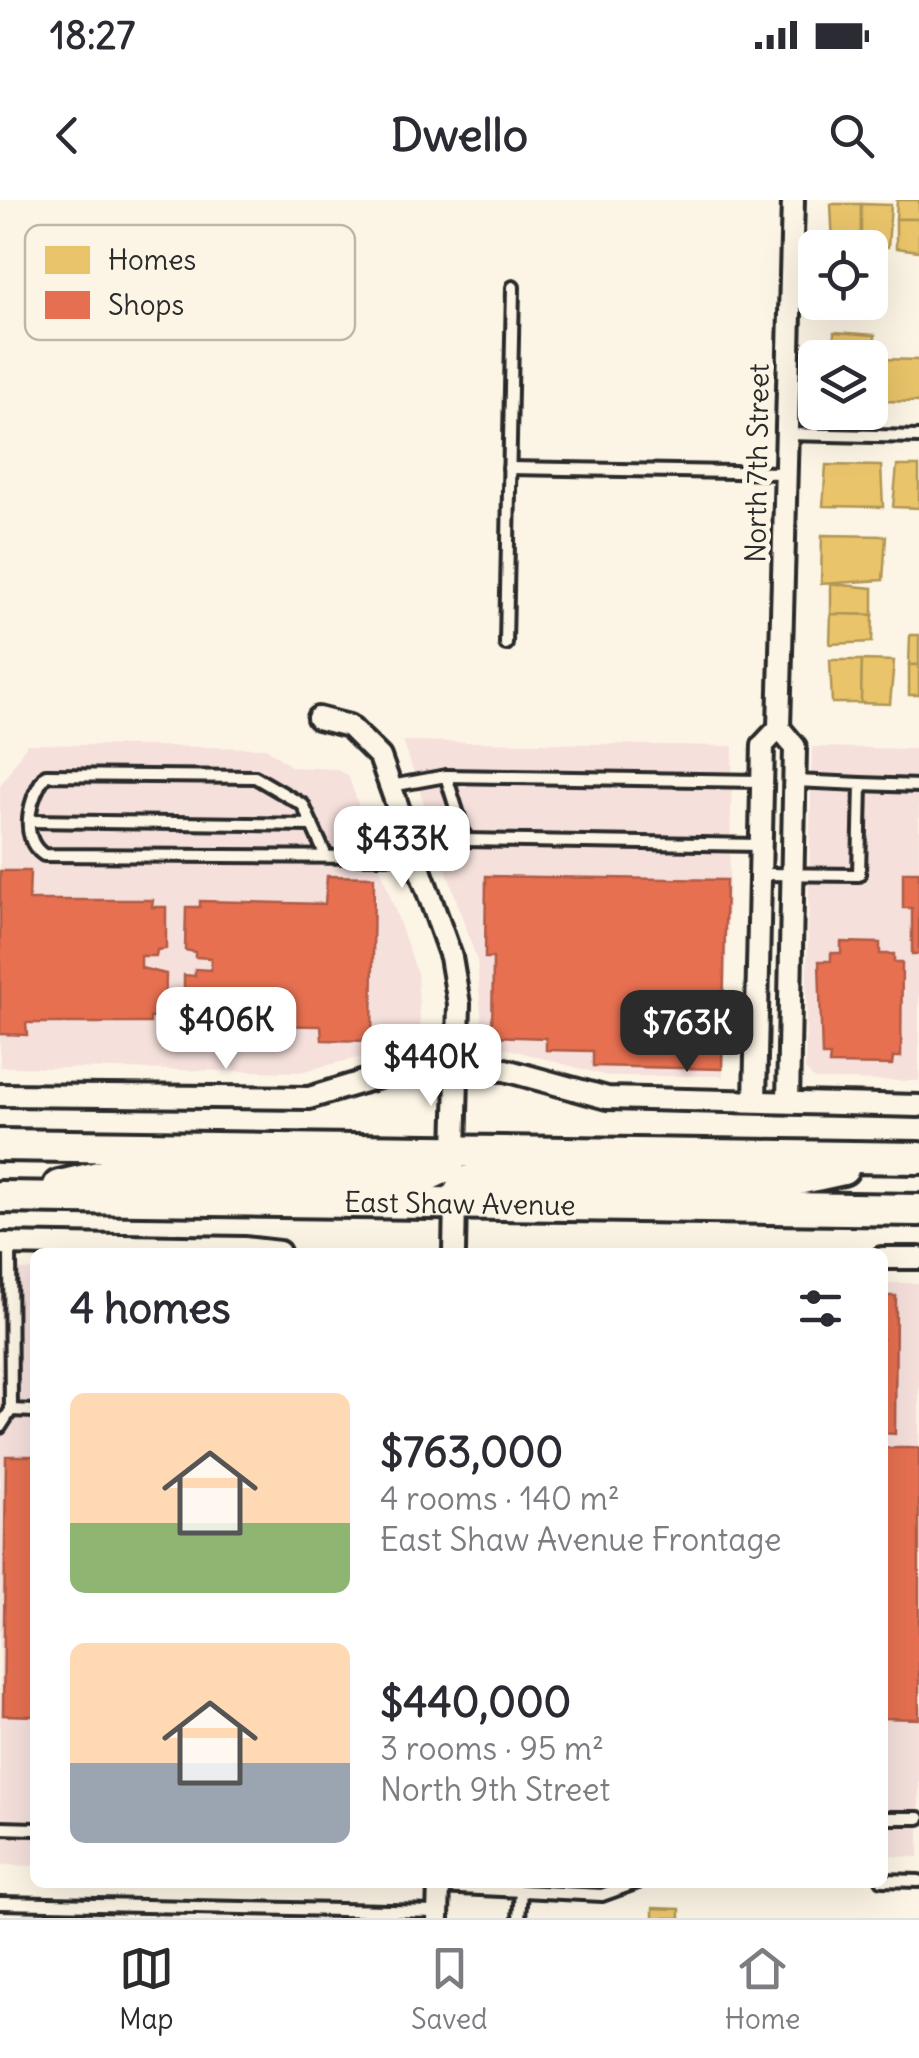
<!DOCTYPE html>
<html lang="en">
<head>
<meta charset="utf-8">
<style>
  body { margin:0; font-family:Delius,sans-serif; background:#f2f2f3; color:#2b2b33; height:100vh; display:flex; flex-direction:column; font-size:38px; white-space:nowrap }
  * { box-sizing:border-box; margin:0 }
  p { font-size:32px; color:#7c7c81 }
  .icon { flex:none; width:55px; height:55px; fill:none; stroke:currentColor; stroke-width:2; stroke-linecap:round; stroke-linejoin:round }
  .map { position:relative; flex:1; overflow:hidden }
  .details { position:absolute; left:30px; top:1048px; width:858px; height:640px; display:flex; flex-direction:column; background:#fff; border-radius:15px; box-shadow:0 10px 40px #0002 }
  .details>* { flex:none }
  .controls { position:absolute; left:798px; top:30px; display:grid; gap:20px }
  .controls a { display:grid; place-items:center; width:90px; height:90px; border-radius:15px; background:#fff; box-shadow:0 10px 40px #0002; font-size:50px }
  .price { position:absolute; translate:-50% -85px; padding:0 22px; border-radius:20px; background:#fff; color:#222; font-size:32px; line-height:65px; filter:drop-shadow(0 2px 5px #0008) }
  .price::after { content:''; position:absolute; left:50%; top:60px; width:30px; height:22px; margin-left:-15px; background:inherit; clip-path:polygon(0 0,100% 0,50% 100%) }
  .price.current { background:#2b2b2b; color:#fff }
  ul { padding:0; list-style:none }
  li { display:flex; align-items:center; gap:30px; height:250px; padding:0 40px }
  li span { display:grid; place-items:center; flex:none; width:280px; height:200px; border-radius:15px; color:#555 }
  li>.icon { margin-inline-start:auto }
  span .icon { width:120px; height:120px; fill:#fffc; stroke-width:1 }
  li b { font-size:42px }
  h2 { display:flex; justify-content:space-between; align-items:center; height:120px; padding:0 40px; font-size:42px }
  .status { display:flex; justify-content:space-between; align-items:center; height:70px; padding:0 50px; background:#fff; direction:ltr }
  .status svg { height:28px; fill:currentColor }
  header { display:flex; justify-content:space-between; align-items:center; height:130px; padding:0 40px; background:#fff; font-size:45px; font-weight:800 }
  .tabs { display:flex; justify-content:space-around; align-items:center; height:140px; border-top:2px solid #e1e1e2; background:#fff; font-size:28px; color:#7c7c81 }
  .tabs a { display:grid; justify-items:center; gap:5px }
  .tabs .current { color:#2b2b2b }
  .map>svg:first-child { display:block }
  .built { fill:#f5e0dc }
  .homes { fill:#e9c46a; stroke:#b09657; stroke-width:2.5 }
  .shops { fill:#e76f51; stroke:#af5b46; stroke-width:2.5 }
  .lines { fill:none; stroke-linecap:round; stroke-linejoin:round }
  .service-casing { stroke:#2b2b2b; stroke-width:18 }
  .minor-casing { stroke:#2b2b2b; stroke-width:28 }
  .primary-casing { stroke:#2b2b2b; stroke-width:38 }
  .service { stroke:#fcf5e5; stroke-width:10 }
  .minor { stroke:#fcf5e5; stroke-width:20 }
  .primary { stroke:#fcf5e5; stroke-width:30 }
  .labels { text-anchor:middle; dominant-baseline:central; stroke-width:10; stroke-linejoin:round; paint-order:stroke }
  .street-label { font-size:28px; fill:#2b2b2b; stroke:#fcf5e5 }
  .key { fill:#fcf5e5; stroke:#bdb8ad; stroke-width:2.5 }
  .key-label { font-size:28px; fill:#2b2b2b }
</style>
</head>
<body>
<div class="status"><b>18:27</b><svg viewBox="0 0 49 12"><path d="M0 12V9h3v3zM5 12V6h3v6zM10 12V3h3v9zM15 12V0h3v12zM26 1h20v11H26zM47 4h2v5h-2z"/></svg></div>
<header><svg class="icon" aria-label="back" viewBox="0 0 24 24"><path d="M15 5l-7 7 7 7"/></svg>Dwello<svg class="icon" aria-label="search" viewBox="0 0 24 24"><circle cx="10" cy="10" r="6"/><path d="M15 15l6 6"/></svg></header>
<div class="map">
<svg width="919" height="1718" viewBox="0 0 919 1718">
  <rect width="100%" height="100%" fill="#fcf5e5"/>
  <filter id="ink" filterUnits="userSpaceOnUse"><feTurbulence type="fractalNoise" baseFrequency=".01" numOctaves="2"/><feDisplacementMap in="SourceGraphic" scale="20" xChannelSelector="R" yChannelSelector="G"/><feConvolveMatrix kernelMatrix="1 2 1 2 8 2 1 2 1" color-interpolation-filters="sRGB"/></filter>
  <g filter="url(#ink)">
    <g class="built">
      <polygon points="403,541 733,546 723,876 607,876 483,842 477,761"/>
      <polygon points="27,544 266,548 292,567 335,569 348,575 417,773 421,834 410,845 300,872 0,867 0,586"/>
      <polygon points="812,547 919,549 919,881 815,880 805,869"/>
      <polygon points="0,1069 35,1070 35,1666 0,1665"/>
      <polygon points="882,1083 919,1083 919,1657 883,1656"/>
    </g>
    <g class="homes">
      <polygon points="897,0 919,0 919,19 896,19"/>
      <polygon points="831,4 861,4 861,46 833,46"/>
      <polygon points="861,4 891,5 888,47 861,46"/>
      <polygon points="896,19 919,19 919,51 896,48"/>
      <polygon points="870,82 872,109 830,111 830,102 870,102"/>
      <polygon points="834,132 875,135 874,189 870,189 870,158 834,158"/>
      <polygon points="881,159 919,160 919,202 883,201"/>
      <polygon points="826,265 881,266 883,307 823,306"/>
      <polygon points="897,266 919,266 919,308 893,307"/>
      <polygon points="822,335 886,336 883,380 821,384"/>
      <polygon points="831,384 873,388 873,415 831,414"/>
      <polygon points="831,414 873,415 872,442 830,444"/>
      <polygon points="910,435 919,435 919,465 909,465"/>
      <polygon points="830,460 862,460 861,503 832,503"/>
      <polygon points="862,460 894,461 890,504 861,503"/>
      <rect x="909" y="465" width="10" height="30"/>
      <polygon points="653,1708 680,1709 680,1718 653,1718"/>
    </g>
    <g class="shops">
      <polygon points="0,671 30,671 29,700 153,700 152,707 166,707 166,749 157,750 156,756 141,756 141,768 166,774 165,817 150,818 150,823 26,823 27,835 0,834"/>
      <polygon points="903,672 919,672 919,754 912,754 912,708 903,708"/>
      <polygon points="327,676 374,677 372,841 322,840 321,826 200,824 200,818 184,818 184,775 195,776 195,769 211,770 211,758 195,757 195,752 185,750 186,707 200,707 200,701 325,704"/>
      <polygon points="486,676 726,680 722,869 593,866 593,851 546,850 546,838 492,836 493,758 485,758"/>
      <polygon points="841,742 880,743 880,754 894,754 894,762 902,762 901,857 893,857 892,865 829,864 830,856 822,856 819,761 831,761 831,753 841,753"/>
      <polygon points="882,1096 896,1096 895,1234 882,1233"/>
      <polygon points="882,1248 919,1248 919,1519 882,1518"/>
      <polygon points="6,1256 35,1256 35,1516 3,1515"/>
    </g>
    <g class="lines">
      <defs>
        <g id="service">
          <polyline points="785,234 919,237"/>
          <polyline points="509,268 784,273"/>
          <polyline points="506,444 513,87"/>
          <polyline points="446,576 761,581"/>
          <polyline points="861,584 919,586"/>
          <polyline points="30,621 312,625"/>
          <polyline points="466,640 760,645"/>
          <path d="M326,656l-23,-51 -48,-28 -209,-2c-16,20 -28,63 -2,80l343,2 59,-17h20l-20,-64 -55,10"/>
          <polyline points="760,674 859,675 861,584 795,581"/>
          <polyline points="10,1045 11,1210 35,1211"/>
          <polyline points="0,1227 11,1210"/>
          <polyline points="882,1618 919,1618"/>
          <polyline points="0,1628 35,1629"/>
          <polyline points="882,1680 919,1681"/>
          <polyline points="439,1687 602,1695 638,1682"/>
          <polyline points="0,1703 438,1712"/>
          <polyline points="519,1718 521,1691"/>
        </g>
        <g id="minor">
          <polyline points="318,518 349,526 380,557 451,757 459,804 455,951"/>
          <polyline points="779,528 795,547 788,902"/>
          <polyline points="0,895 309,898 408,868 505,870 607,898 919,906"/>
          <polyline points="755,901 763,545 779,528 793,0"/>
          <polyline points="0,1044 244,1048 279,1052"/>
          <polyline points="454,1052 455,1000"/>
          <polyline points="882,1058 919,1058"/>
          <polyline points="438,1718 439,1682"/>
        </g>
        <g id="primary">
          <polyline points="0,945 919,958"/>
          <polyline points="59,986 115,973 424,977 447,966 455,951"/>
          <path id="s1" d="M0,997l919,13"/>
          <polyline points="455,1000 466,982 489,975 788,981 843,969"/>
        </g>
      </defs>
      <use href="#service" class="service-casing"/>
      <use href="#minor" class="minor-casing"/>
      <use href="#primary" class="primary-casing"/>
      <use href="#service" class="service"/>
      <use href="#minor" class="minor"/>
      <use href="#primary" class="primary"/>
    </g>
  </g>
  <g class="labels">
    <g class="street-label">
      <text transform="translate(757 263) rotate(-89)">North 7th Street</text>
      <text stroke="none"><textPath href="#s1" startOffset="460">East Shaw Avenue</textPath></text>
    </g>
  </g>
  <rect x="25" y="25" width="330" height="115" rx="15" class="key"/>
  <rect x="45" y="46" width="45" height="28" fill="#e9c46a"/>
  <rect x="45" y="91" width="45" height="28" fill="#e76f51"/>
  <g class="key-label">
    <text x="108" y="70">Homes</text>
    <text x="108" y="115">Shops</text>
  </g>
</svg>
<div class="controls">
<a><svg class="icon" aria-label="locate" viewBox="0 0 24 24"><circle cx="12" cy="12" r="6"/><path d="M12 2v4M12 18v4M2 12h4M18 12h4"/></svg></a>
<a><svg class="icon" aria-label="layers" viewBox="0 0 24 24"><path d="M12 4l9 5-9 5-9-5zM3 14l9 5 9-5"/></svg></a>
</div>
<b class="price" style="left:402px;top:691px">$433K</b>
<b class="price" style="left:226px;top:872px">$406K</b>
<b class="price current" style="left:687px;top:875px">$763K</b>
<b class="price" style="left:431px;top:909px">$440K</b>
<section class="details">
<h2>4 homes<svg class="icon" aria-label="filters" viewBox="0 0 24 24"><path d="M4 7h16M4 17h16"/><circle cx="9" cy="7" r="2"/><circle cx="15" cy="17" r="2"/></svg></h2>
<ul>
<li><span style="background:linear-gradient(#ffd9b3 65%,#8fb573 0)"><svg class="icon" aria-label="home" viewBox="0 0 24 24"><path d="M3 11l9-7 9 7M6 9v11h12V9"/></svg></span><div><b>$763,000</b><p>4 rooms · 140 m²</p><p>East Shaw Avenue Frontage</p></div></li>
<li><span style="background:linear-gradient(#ffd9b3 60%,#9aa5b1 0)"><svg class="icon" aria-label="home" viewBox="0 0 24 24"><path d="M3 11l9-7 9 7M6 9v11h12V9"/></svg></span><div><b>$440,000</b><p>3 rooms · 95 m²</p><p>North 9th Street</p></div></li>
</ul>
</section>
</div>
<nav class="tabs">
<a class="current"><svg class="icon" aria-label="map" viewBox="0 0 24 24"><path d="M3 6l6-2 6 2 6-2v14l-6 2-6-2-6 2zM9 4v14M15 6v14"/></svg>Map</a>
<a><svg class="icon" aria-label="saved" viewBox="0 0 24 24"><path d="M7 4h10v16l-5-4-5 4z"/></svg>Saved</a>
<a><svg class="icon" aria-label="home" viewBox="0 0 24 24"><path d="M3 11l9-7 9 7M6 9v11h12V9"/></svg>Home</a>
</nav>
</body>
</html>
